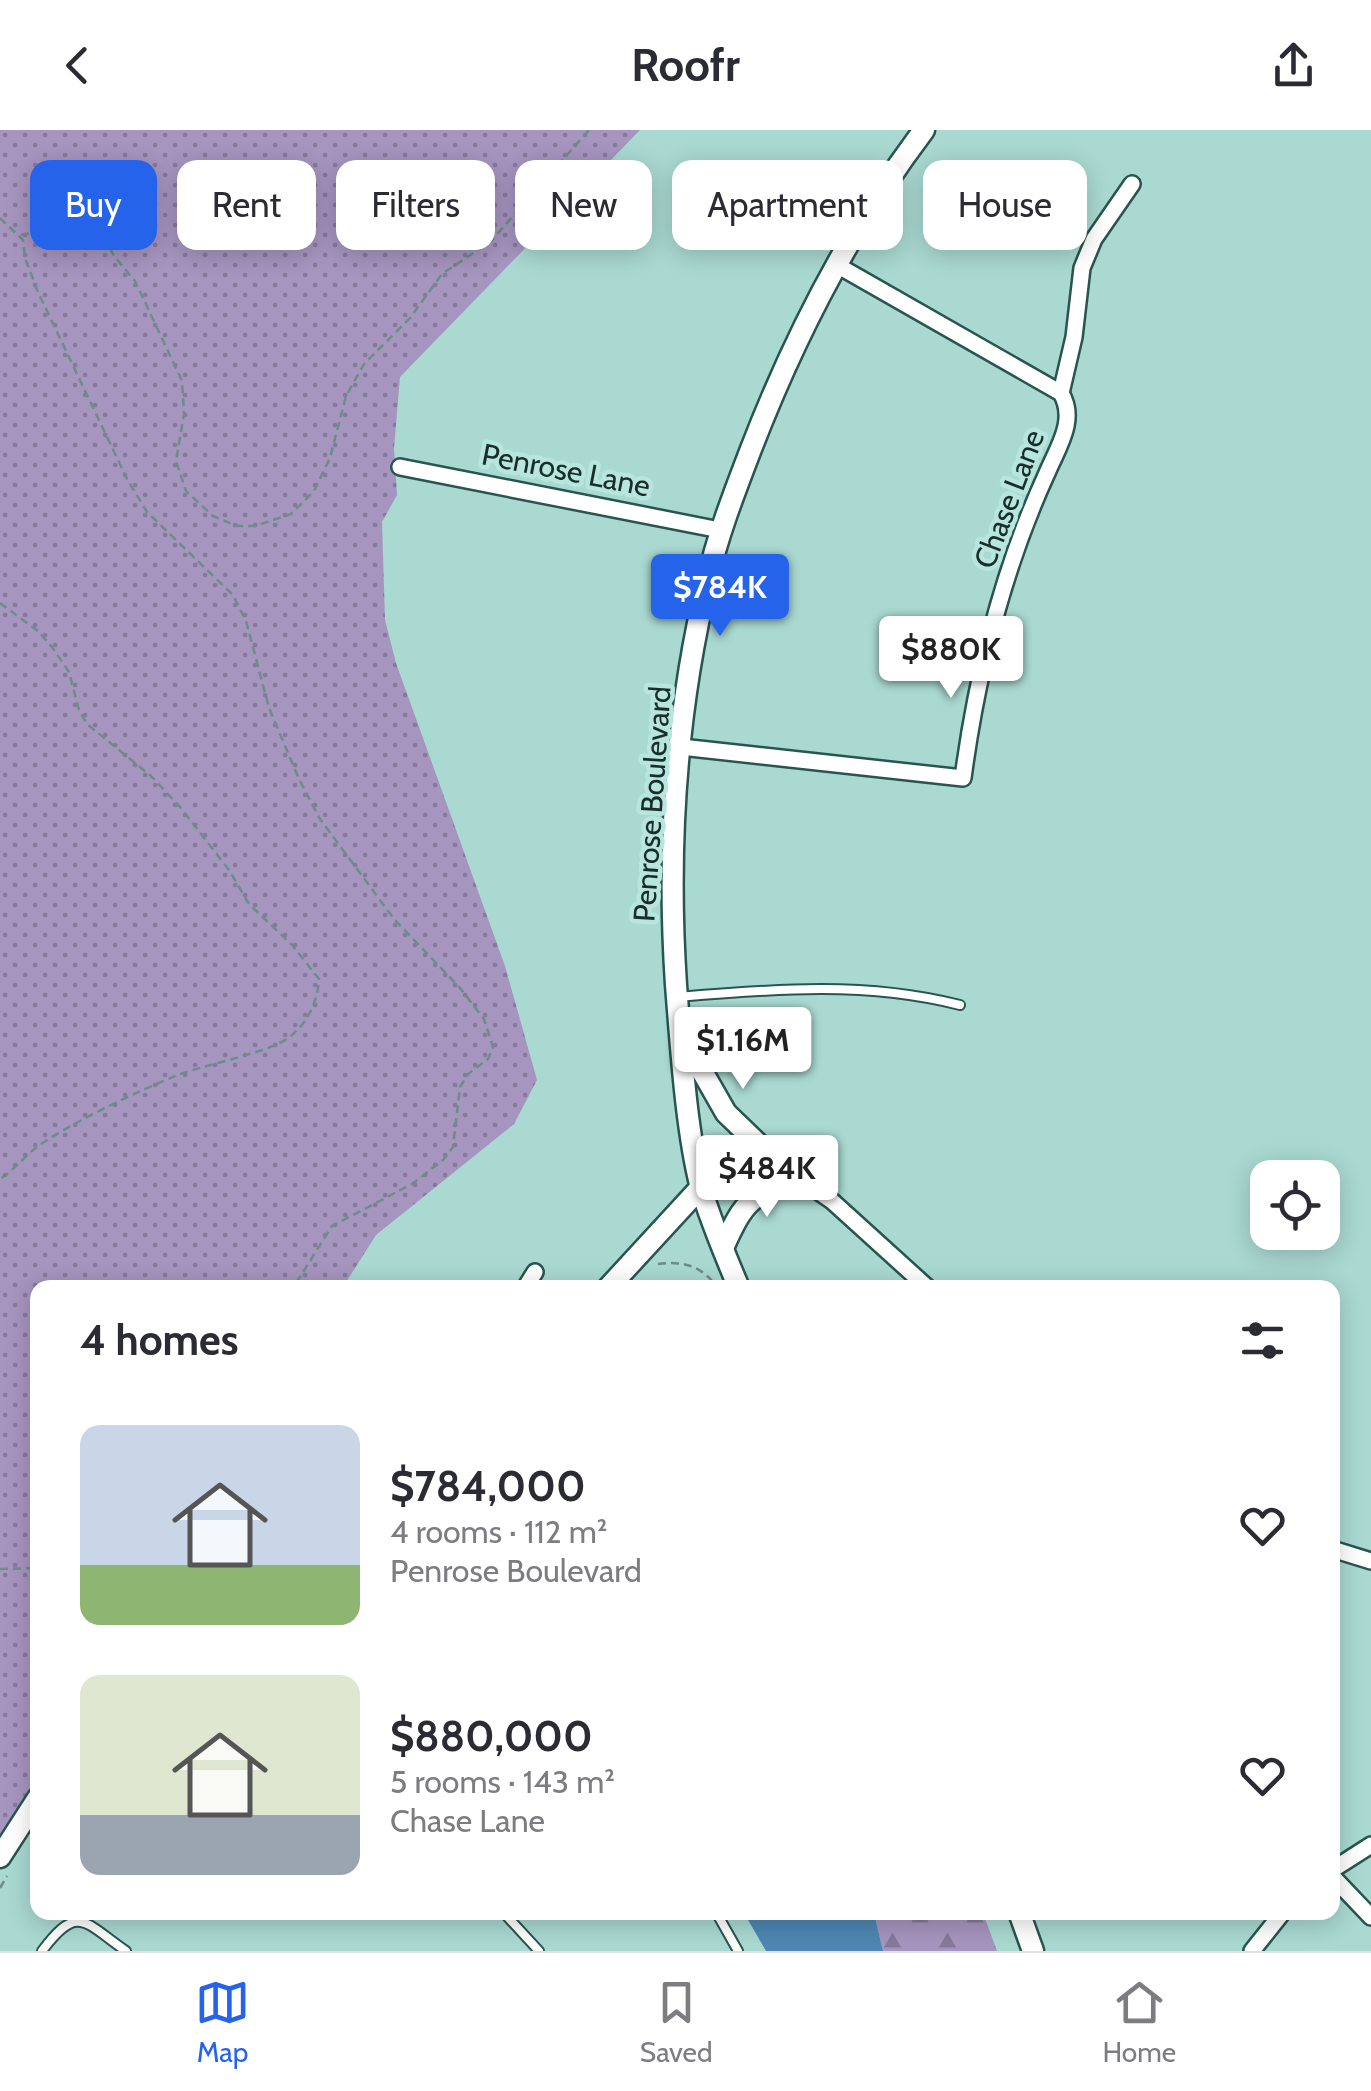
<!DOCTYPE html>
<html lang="en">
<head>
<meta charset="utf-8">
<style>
  body { margin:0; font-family:Cabin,sans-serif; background:#f2f2f3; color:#2b2b33; height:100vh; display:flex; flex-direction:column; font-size:38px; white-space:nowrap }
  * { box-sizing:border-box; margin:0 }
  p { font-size:32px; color:#7c7c81 }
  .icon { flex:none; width:55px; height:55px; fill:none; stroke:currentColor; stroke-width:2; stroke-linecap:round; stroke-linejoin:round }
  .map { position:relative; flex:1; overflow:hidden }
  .panel { position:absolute; left:30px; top:1150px; width:1310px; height:640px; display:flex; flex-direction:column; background:#fff; border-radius:20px; box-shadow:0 5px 25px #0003 }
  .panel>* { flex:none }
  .guide { position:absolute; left:30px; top:30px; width:1312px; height:90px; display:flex; gap:20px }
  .buttons { position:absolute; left:1250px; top:1030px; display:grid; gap:20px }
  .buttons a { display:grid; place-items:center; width:90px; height:90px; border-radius:20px; background:#fff; box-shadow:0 5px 25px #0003; font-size:50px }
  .price { position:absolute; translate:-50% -85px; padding:0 22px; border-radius:10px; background:#fff; color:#222; font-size:32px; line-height:65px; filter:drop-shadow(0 2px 5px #0008) }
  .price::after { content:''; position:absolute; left:50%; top:60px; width:30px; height:22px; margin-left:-15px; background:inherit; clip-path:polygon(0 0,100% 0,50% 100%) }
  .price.active { background:#2563eb; color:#fff }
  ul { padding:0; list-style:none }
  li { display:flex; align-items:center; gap:30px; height:250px; padding:0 50px }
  li span { display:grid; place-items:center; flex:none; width:280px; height:200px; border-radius:20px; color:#555 }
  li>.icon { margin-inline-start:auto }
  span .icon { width:120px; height:120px; fill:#fffc; stroke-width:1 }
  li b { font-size:42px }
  h2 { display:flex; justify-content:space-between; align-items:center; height:120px; padding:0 50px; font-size:42px }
  .chip { padding:0 35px; border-radius:20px; background:#fff; box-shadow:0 5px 25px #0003; font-size:35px; line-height:90px }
  .chip.active { background:#2563eb; color:#fff }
  header { display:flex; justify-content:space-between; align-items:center; height:130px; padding:0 50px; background:#fff; font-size:45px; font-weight:800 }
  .dock { display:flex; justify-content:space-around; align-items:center; height:140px; border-top:2px solid #e1e1e2; background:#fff; font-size:28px; color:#7c7c81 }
  .dock a { display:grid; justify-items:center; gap:5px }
  .dock .active { color:#2563eb }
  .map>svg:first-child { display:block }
  .green { fill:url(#green-dots) }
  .forest { fill:url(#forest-firs) }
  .water { fill:#4e87b3 }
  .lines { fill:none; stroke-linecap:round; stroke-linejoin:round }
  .service-casing { stroke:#28554f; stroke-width:12 }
  .minor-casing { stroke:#28554f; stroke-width:20 }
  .tertiary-casing { stroke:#28554f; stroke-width:25 }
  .path { stroke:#6b8e89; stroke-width:2.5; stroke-dasharray:8 5; stroke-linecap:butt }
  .service { stroke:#fff; stroke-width:8 }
  .minor { stroke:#fff; stroke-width:15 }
  .tertiary { stroke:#fff; stroke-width:20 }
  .labels { text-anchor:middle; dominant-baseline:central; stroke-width:9; stroke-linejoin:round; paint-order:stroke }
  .street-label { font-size:30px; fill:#1a2d2a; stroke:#b6e6de }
</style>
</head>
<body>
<header><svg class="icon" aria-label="back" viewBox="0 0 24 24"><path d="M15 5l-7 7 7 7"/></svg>Roofr<svg class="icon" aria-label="share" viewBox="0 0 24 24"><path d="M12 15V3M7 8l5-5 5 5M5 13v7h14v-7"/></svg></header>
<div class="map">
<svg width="1371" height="1821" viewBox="0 0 1371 1821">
  <defs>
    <pattern id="green-dots" width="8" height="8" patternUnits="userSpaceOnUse" patternTransform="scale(2.5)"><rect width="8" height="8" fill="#a695bf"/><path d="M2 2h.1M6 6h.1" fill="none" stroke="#867a9b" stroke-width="1.8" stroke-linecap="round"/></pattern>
    <pattern id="forest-firs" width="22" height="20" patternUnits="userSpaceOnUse" patternTransform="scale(2.5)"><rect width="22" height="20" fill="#a695bf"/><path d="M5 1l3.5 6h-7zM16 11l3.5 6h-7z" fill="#867a9b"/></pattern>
  </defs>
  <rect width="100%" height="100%" fill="#a9d9d1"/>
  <polygon class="green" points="0,0 640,0 400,247 394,319 397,365 382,392 385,490 396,533 505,836 537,950 514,994 376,1105 343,1157 38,1158 37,1648 0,1707"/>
  <polygon class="forest" points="874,1783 983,1783 997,1821 883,1821"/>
  <polygon class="water" points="744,1783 874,1783 883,1821 766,1821"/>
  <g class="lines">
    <defs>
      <g id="service">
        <path d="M677,867c97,-8 189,-16 283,8"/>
        <polyline points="503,1782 539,1821"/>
        <polyline points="716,1782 738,1821"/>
        <path d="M42,1821c36,-48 42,-29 84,0"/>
      </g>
      <g id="minor">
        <polyline points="1061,263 1074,207 1082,138 1094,109 1132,54"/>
        <polyline points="400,337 720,400"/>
        <path d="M681,617l282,31c14,-105 40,-209 84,-305 11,-26 30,-53 14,-80l-226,-129"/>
        <polyline points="701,1057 725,1043 780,1035 832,1071 928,1158"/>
        <polyline points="525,1158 535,1142"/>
        <polyline points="1332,1419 1371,1431"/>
        <polyline points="1332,1740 1371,1715"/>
        <polyline points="1332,1746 1371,1787"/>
        <polyline points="1252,1821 1283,1782"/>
      </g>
      <g id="tertiary">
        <polyline points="682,915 698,934 726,983 780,1035"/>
        <path d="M723,1118c21,-47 28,-56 81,-68"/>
        <polyline points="608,1158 701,1057"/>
        <path d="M739,1158c-14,-33 -28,-66 -38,-100 -15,-58 -20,-142 -25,-203 -9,-135 0,-275 32,-407 10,-44 27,-87 43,-129 44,-114 99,-221 173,-319"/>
        <polyline points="0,1727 38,1668"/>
        <polyline points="1019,1782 1033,1821"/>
      </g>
    </defs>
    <use href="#service" class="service-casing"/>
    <use href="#minor" class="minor-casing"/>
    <use href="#tertiary" class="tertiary-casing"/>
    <g class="path">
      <polyline points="0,88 23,110 25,128 38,162 127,349 147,382 233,465 246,491 269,578 299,649 320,689 394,789 460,858 484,889 493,917 488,929 468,944 460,957 453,1017 443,1030 412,1054 332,1096 293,1158"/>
      <path d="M21,105c21,-3 37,-21 58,-27l13,7 22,41 21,25 47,100 2,33 -8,47 10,30 27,25 24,10h18l36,-12 23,-23 16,-33 16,-62 18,-32 46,-46 32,-44 49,-33 98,-111"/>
      <path d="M0,473l38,28 14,16 17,25 10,38 8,14 64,52 29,31 49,63 20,34 43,41 27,34c-1,22 -12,46 -31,59 -20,15 -82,26 -110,37 -42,17 -99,44 -137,69 -15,10 -25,25 -41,35"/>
      <path d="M658,1134c24,-3 43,1 58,22"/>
      <polyline points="0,1439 38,1438"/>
      <polyline points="0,1758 7,1746"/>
    </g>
    <use href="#service" class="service"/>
    <use href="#minor" class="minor"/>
    <use href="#tertiary" class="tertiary"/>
  </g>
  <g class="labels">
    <g class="street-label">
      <text transform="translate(566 340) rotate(11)">Penrose Lane</text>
      <text transform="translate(1009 369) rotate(-69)">Chase Lane</text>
      <text transform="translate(652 674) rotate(-86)">Penrose Boulevard</text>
    </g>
  </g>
</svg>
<div class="buttons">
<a><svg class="icon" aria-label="locate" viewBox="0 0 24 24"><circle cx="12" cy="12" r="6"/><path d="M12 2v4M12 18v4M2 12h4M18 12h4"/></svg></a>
</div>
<b class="price active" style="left:720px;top:509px">$784K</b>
<b class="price" style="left:951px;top:571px">$880K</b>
<b class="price" style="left:743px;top:962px">$1.16M</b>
<b class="price" style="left:767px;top:1090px">$484K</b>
<div class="guide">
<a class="chip active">Buy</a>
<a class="chip">Rent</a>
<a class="chip">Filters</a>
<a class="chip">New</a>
<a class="chip">Apartment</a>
<a class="chip">House</a>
</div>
<section class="panel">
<h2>4 homes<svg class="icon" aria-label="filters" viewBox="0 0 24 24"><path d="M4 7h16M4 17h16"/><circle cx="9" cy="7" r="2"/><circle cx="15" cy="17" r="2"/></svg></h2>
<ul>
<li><span style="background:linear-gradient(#c9d6e8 70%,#8fb573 0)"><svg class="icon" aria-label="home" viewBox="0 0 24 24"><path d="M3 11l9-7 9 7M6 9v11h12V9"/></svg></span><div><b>$784,000</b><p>4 rooms · 112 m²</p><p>Penrose Boulevard</p></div><svg class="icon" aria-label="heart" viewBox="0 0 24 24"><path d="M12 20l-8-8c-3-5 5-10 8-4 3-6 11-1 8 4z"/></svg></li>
<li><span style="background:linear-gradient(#dfe7d0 70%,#9aa5b1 0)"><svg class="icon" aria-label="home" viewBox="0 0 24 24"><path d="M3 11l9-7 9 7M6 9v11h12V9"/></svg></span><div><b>$880,000</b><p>5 rooms · 143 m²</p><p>Chase Lane</p></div><svg class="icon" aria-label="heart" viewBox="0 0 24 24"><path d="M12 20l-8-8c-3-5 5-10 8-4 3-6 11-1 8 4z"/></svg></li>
</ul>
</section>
</div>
<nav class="dock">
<a class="active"><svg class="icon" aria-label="map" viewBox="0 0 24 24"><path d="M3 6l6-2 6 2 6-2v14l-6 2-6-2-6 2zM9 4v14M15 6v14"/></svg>Map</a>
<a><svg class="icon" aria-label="saved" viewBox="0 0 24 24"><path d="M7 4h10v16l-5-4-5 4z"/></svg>Saved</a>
<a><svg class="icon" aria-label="home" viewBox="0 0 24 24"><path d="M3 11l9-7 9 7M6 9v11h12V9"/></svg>Home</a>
</nav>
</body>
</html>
